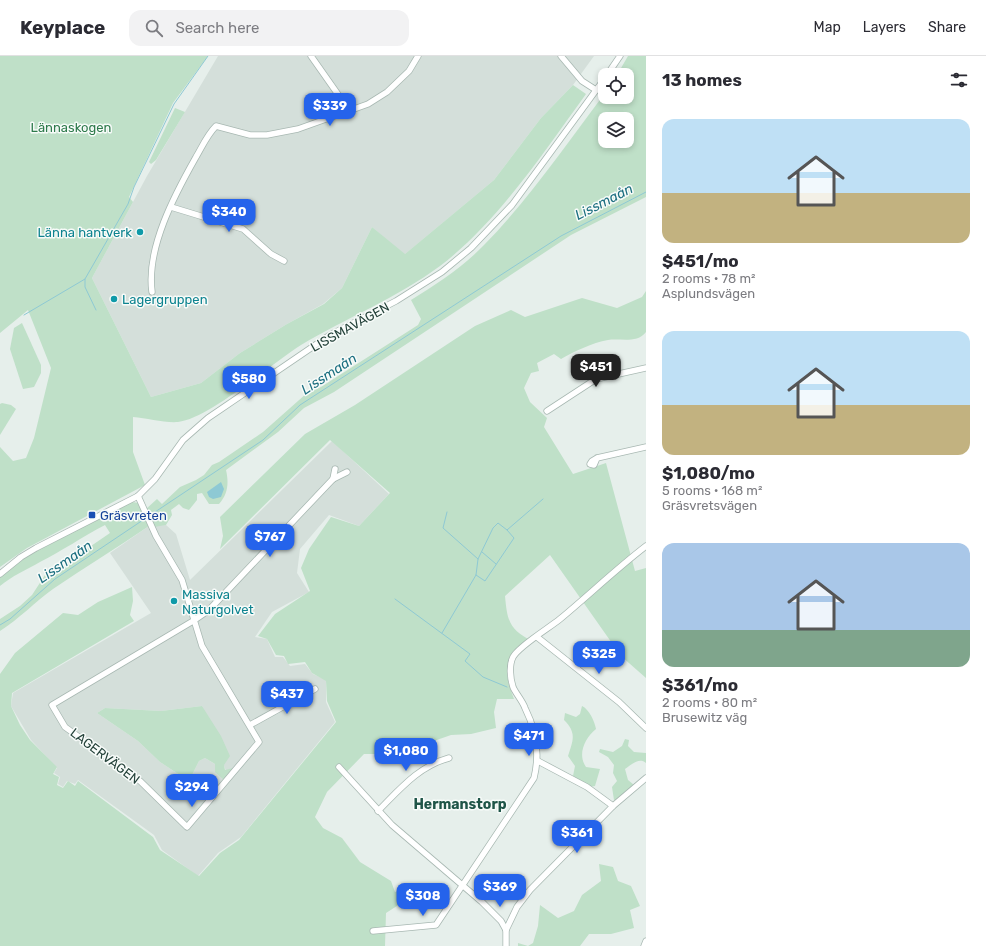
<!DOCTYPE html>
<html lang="en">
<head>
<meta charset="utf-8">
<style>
  body { margin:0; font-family:Rubik,sans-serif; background:#f2f2f3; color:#2b2b33; height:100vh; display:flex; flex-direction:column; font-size:15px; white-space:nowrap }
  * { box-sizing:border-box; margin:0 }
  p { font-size:13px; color:#7c7c81 }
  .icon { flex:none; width:22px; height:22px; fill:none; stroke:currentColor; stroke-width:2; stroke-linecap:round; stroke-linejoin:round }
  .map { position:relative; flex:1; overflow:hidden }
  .sheet { display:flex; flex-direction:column; background:#fff; width:340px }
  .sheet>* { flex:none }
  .tools { position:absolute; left:598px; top:12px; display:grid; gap:8px }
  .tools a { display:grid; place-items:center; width:36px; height:36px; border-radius:8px; background:#fff; box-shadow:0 2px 6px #0003; font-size:20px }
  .price { position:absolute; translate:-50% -34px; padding:0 9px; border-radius:8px; background:#2563eb; color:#fff; font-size:13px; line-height:26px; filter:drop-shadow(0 1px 2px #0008) }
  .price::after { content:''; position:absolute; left:50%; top:24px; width:12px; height:9px; margin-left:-6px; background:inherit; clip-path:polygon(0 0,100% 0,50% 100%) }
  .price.selected { background:#222; color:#fff }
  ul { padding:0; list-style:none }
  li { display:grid; align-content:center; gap:8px; height:212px; padding:0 16px }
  li span { display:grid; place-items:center; height:124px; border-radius:12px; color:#555 }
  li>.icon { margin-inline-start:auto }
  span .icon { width:72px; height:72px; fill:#fffc; stroke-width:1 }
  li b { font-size:17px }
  h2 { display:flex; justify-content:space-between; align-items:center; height:48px; padding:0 16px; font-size:17px }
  header { display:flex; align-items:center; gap:24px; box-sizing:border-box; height:56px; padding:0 20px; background:#fff; border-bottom:1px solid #e1e1e2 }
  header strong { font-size:19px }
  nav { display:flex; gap:22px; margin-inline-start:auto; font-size:14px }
  .search { width:280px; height:36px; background:#f2f2f3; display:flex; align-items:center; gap:10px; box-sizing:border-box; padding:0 14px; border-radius:12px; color:#7c7c81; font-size:15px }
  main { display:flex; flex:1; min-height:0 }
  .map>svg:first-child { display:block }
  .built { fill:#d4dfda; fill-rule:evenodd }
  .green { fill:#bfe0c8; fill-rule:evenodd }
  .water { fill:#8ec9d4 }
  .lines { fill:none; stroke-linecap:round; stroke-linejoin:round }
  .stream { stroke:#8ec9d4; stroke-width:1 }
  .minor-casing { stroke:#a8b8b2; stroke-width:7 }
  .minor { stroke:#fff; stroke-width:5.5 }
  .culture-dot { fill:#0f9aa8; stroke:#f7fbf9; stroke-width:1.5 }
  .transit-dot { fill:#1a4fb4; stroke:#f7fbf9; stroke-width:1.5 }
  .labels { text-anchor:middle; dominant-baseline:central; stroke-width:3; stroke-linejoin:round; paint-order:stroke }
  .park-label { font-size:13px; fill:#2d7a4b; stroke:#f7fbf9 }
  .culture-label { font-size:13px; fill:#0d838f; stroke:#f7fbf9; text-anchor:start }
  .street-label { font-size:13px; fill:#24423a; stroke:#f7fbf9 }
  .transit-label { font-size:13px; fill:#164399; stroke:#f7fbf9; text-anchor:start }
  .water-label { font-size:14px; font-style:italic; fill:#1c6f80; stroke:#f7fbf9 }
  .neighbourhood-label { font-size:14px; font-weight:bold; fill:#1f5548; stroke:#f7fbf9 }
</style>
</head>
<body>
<header>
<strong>Keyplace</strong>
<div class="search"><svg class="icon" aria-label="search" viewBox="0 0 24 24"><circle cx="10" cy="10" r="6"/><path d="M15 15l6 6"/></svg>Search here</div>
<nav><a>Map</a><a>Layers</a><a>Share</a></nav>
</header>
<main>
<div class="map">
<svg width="646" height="890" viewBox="0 0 646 890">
  <rect width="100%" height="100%" fill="#e6efeb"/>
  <g class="built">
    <polygon points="218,0 594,0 573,29 541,62 494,124 404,199 372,171 342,232 323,248 287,268 240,297 201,327 151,341 92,222 147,120"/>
    <path d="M332,385l57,53 -30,32 -30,-11 -29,34 -3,24 12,19 -37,20 -17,25 12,2 8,18h8l7,9 15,-2 8,10 13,6v22l9,20 -94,115 -23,16 -20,23 -36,-26 -8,-15 -76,-55 -3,4 -8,-3 -4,6 -5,-3 2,-7 -6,-4 3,-5 -26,-28 -20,-34 2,-13 138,-80 -41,-60 39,-27 17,-1 10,9 14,46zM202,650l24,65 -21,-13 -6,3 -10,20 -29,-19 -22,-21 -41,-28 8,-5 56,3z"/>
  </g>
  <g class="green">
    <path d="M0,0h208l-35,47 -44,94 4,5 -41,76 59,119 50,-14 39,-30 47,-29 37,-20 18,-16 30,-61 33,27 89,-74 47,-62 32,-33 13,9c-42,58 -89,129 -146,172 -43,32 -94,52 -139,79 -29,18 -92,74 -123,77 -14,1 -31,-4 -45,-5v35l12,33 -118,63 -27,19v-120l13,14 13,-3 8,-20 17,-70 -23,-58 -28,23z"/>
    <path d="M628,0h18v141l-75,38 -237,157 -30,16 -26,24 -52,38c3,13 2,24 -7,34h-10l-7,-11 -5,1v6l-8,10 -6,-2 -4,-4 -8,6 1,5 -6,10 -12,2 -8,-18 11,-10 5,5 18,-17 16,-7 8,-5 8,-10 7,-3 44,-30 44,-39 14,-6 97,-62 3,-6 -10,-19c26,-16 52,-33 73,-55 45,-46 82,-100 121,-152v4h22v-22h-10zM605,63h22v22h-22z"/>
    <polygon points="175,52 185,56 156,104 151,108 149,106"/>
    <path d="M646,235v41c-9,12 -26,6 -38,8 -16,3 -33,11 -47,19l-7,-5 -17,9 2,8 -8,2 -7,15 6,14 17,16 -3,9 29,47 33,-11 29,108 11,-3v110l-25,-22 -71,-101 -45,41c2,21 3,32 23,43 -24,20 -25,31 -14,60h-17l-3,13 2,16 -25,6 -20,1 -20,7h-28l-19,12h-20l-37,38 -12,25 8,11 19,10 18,24 31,19 4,11 14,-5 5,8 -28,18 -1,33h-385v-272l15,-21 48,-40 15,2 20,-13 34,-15 1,14 -3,14 4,6 -122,72 -1,13 9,19 10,15 27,27 -4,7 6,3 -2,8 6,3 5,-7 7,5 3,-5 75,56 7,13 39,26 21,-23 19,-13 97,-118 -9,-21 -1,-20 -14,-8 -7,-11 -17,2 -4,-8 -8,-1 -9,-16 -9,-3 17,-22 35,-23 -9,-23 8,-19 22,-32 28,9 31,-33 -60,-53 -110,109 3,-13 -3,-19 85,-83 50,-29 120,-79 36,-16 14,7 57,-19 35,10 25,-11z"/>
    <polygon points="22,267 41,309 41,317 34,331 23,333 10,293 14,272"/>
    <polygon points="2,347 11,349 16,353 0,379 0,348"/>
    <path d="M132,446l7,1 10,23c-32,22 -64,41 -96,63 -18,13 -34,30 -53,42v-12l20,-13 12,-11 15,-23 9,-2 54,-37 -5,-8c-23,12 -43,26 -65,37 -14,8 -28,14 -40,24v-9l19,-16 13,-8z"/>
    <polygon points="202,650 221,680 230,700 224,709 225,714 233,712 234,715 224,724 215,716 215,708 205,702 199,705 189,725 160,706 138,685 97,657 105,652 161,655"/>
    <path d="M582,650c7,3 13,16 14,23 -11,9 -19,25 -10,38l14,2 -5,17 -6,1 -16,-11 2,-10 -7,-10c5,-16 9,-23 -4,-36l1,-7 11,4 4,-3z"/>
    <path d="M625,683l4,1 -1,6 6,6 12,1v10c-7,-6 -15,2 -21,6l3,11 6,5 -15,14 -5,1 -2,-13 5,-6 -4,-8 1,-8 -6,-8 -9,-5 1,-3 13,3 9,-6z"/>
    <polygon points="599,808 613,811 618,825 631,830 640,850 630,854 634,872 611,878 589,878 580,890 518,890 518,887 528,890 533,887 538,870 540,849 558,862 574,855 582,839 601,825"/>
  </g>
  <polygon class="water" points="221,426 224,433 221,441 213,443 209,441 207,436"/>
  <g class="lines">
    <g class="stream">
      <polyline points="85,223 128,148 134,131 174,48 208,0"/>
      <polyline points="24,259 85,223 85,231 96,254"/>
      <polyline points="447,456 443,472 478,503"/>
      <polyline points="149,460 263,384 300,349 561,180 646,136"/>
      <polyline points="482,496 496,508"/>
      <polyline points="476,519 485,525 514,482 507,474 543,443"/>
      <polyline points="395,543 470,598 465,605 483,621 507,631"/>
      <polyline points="0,569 10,563 55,523 146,462"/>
      <polyline points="442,577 476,519 478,503 493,472 498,467 507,474"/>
    </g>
    <defs>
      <g id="minor">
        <polyline points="311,0 349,54"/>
        <polyline points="561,0 582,25 596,34"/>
        <polyline points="607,19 620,0"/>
        <polyline points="171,151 243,173 271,198 284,205"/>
        <path d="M152,236c-6,-44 23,-98 44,-135 6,-10 11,-22 20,-31l34,9h17l31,-6 70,-25 19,-12 22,-21 9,-15"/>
        <polyline points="547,355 596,323 646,312"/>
        <polyline points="597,402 594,409 590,408 592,405 597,402 646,391"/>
        <polyline points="333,423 335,413"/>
        <polyline points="138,440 156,480 182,524 202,590 259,686 187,771 140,725 65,671 52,649 193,565 209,554 333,423 347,416"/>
        <polyline points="0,518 21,501 36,492 138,440 155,423 183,384 208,362 330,279 396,245 442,216 471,192 512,149 605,22"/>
        <polyline points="537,581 619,646 646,672"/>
        <polyline points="250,669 315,633"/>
        <polyline points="538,705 587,731 613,750"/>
        <polyline points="339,711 392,769 482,846 501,865 506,874 506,890"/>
        <path d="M378,755c22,-22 41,-45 71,-53"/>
        <polyline points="506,874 517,851 530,834 613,750 646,722"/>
        <path d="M373,875l63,-6 98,-147c6,-24 2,-48 -9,-70 -3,-8 -9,-14 -12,-21 -3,-9 -4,-22 0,-30 6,-11 36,-29 47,-38 29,-24 56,-50 86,-73"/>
        <polyline points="644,890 646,885"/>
      </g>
    </defs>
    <use href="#minor" class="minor-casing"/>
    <use href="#minor" class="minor"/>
  </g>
  <g class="culture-dot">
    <circle cx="140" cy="176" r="4"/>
    <circle cx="114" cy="243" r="4"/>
    <circle cx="174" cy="545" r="4"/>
  </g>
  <rect class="transit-dot" x="88" y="455" width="8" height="8" rx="2"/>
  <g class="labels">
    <g class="park-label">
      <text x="71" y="71">Lännaskogen</text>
    </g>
    <g class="culture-label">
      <text x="132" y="176" text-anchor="end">Länna hantverk</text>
      <text x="122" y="243">Lagergruppen</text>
      <text x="182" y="538">Massiva<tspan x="182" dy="15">Naturgolvet</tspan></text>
    </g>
    <g class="street-label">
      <text transform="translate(350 271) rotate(-29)">LISSMAVÄGEN</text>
      <text transform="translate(105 700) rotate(37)">LAGERVÄGEN</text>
    </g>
    <g class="transit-label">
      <text x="100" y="459">Gräsvreten</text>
    </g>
    <g class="water-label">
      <text transform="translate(604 146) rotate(-27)">Lissmaån</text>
      <text transform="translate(329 318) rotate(-33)">Lissmaån</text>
      <text transform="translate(65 506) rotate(-35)">Lissmaån</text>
    </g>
    <g class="neighbourhood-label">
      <text x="460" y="748">Hermanstorp</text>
    </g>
  </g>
</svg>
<div class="tools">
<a><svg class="icon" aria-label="locate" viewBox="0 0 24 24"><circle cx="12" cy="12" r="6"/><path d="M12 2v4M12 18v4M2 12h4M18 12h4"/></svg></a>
<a><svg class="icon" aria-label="layers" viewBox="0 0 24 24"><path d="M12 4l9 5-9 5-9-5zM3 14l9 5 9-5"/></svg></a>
</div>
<b class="price" style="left:330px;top:71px">$339</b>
<b class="price" style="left:229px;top:177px">$340</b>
<b class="price selected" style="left:596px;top:332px">$451</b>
<b class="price" style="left:249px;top:344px">$580</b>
<b class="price" style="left:270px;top:502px">$767</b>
<b class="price" style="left:599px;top:619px">$325</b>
<b class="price" style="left:287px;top:659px">$437</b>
<b class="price" style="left:529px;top:701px">$471</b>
<b class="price" style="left:406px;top:716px">$1,080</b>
<b class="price" style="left:192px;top:752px">$294</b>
<b class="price" style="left:577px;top:798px">$361</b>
<b class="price" style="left:500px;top:852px">$369</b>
<b class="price" style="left:423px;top:861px">$308</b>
</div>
<section class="sheet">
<h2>13 homes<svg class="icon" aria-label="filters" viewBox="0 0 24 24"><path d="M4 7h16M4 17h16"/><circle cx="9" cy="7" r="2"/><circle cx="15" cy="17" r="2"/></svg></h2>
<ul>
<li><span style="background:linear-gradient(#bfe0f5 60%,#c2b280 0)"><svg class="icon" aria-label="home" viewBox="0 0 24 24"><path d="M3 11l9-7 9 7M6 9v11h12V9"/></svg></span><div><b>$451/mo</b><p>2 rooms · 78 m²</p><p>Asplundsvägen</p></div></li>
<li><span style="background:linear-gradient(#bfe0f5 60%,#c2b280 0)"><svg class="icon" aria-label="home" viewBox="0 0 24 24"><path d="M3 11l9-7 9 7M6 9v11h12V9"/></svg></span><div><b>$1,080/mo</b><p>5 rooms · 168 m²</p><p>Gräsvretsvägen</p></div></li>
<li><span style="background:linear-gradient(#a9c7e8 70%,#7fa58c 0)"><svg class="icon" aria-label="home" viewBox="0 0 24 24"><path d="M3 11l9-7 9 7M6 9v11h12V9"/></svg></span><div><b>$361/mo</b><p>2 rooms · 80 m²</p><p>Brusewitz väg</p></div></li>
</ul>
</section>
</main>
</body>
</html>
